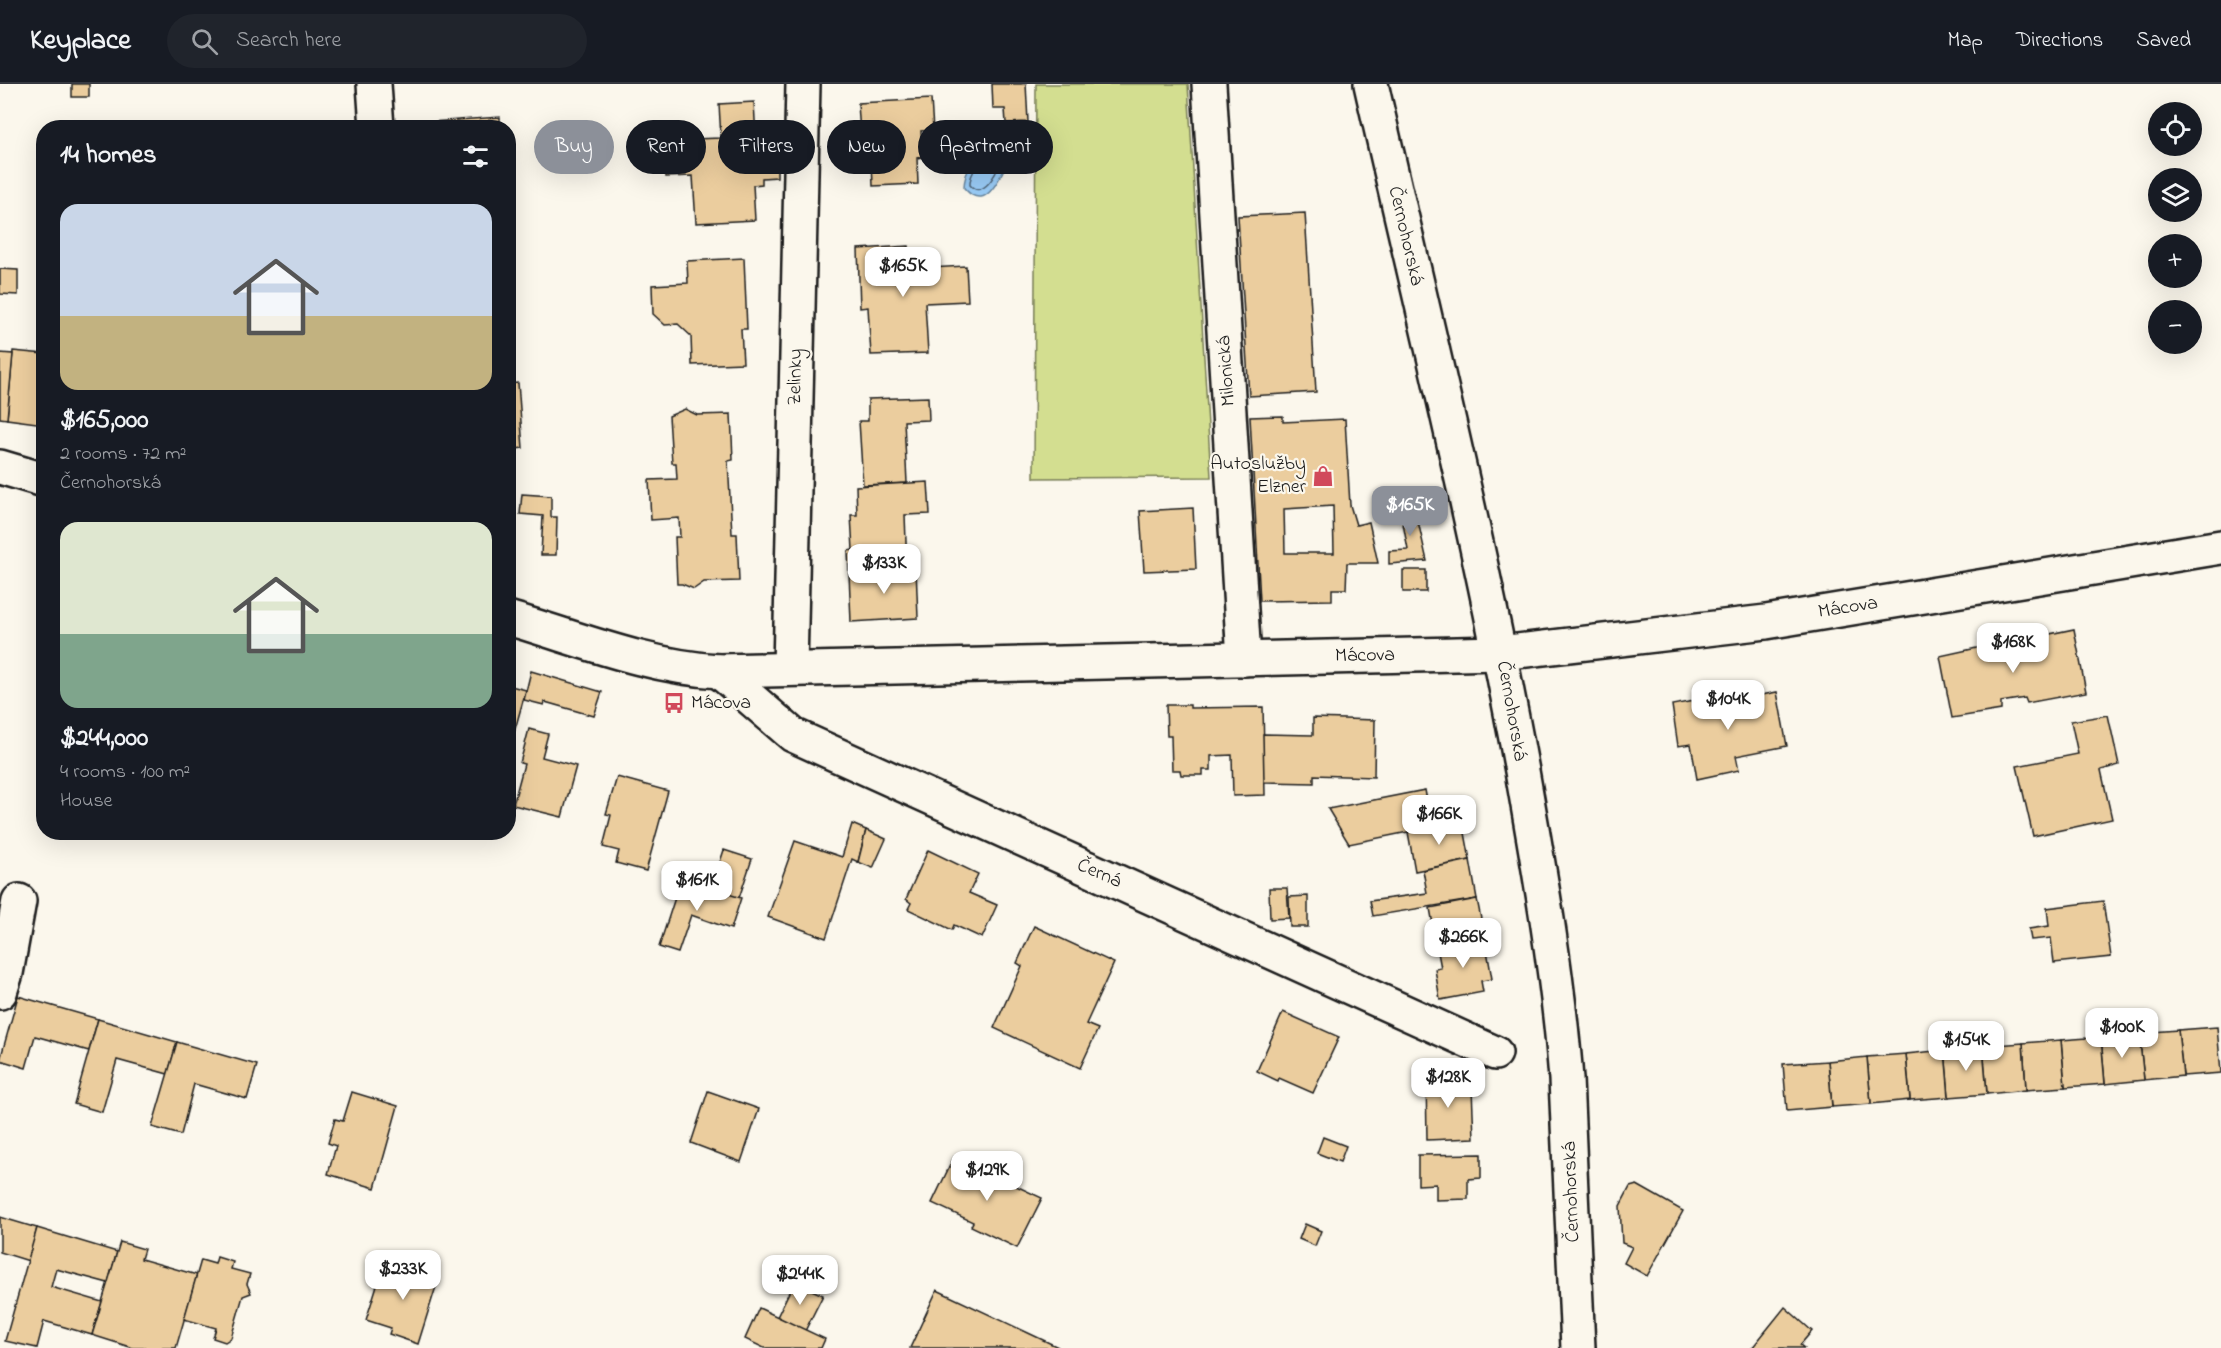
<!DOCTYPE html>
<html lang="en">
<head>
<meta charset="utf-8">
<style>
  body { margin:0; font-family:"Indie Flower",sans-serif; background:#20242c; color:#f1f3f6; height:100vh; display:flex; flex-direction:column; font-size:22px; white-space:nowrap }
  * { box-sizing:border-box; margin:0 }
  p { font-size:20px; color:#9ea1a6 }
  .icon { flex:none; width:33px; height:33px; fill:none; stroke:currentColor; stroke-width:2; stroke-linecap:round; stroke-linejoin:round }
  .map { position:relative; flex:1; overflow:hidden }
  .drawer { position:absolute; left:36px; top:36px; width:480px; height:720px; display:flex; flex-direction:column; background:#171b24; border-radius:24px; box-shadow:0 6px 24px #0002 }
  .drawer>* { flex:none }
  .hud { position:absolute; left:534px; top:36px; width:570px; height:54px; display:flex; gap:12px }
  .fabs { position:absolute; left:2148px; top:18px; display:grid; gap:12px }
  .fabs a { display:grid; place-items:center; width:54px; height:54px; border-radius:50%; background:#171b24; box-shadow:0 6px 24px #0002; font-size:30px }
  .price { position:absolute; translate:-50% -51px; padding:0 14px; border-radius:12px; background:#fff; color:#222; font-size:20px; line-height:39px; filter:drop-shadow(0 2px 3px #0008) }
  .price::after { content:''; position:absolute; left:50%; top:36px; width:18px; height:14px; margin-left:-9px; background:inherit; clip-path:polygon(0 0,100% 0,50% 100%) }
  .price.active { background:#8c9099; color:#fff }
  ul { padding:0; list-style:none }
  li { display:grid; align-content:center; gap:12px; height:318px; padding:0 24px }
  li span { display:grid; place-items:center; height:186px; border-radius:18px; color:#555 }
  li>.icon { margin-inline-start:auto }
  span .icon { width:108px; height:108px; fill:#fffc; stroke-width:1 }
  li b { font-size:26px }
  h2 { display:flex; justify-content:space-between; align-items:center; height:72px; padding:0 24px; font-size:26px }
  .chip { padding:0 21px; border-radius:27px; background:#171b24; box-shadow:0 6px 24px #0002; font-size:21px; line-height:54px }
  .chip.active { background:#8c9099; color:#fff }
  header { display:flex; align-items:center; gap:36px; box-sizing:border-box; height:84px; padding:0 30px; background:#171b24; border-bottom:2px solid #363941 }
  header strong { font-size:28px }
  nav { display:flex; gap:33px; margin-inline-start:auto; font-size:21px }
  .search { width:420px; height:54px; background:#20242c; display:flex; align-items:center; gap:15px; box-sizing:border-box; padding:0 21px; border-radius:33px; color:#9ea1a6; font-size:22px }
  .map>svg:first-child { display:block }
  .green { fill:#d3de90; stroke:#787d56; stroke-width:1.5 }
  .water { fill:#9accf7; stroke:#68869f; stroke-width:1.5 }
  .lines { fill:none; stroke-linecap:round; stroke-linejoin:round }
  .shore { stroke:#4e6274; stroke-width:1.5 }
  .building { fill:#ebcd9e; stroke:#1c1c1c; stroke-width:1.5; fill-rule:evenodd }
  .street-casing { stroke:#1c1c1c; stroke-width:38 }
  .secondary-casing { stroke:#1c1c1c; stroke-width:38 }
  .street { stroke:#fbf7ec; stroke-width:33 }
  .secondary { stroke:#fbf7ec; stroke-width:33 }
  .labels { text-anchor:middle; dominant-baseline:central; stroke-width:4.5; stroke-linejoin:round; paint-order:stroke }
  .street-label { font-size:20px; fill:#1c1c1c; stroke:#fbf7ec }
  .poi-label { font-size:20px; fill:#1c1c1c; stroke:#fbf7ec; text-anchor:end }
</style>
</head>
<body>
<header>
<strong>Keyplace</strong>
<div class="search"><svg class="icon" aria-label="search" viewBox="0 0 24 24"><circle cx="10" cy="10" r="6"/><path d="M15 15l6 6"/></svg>Search here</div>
<nav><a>Map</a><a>Directions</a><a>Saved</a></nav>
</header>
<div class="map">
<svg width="2221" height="1264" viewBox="0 0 2221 1264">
  <rect width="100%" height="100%" fill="#fbf7ec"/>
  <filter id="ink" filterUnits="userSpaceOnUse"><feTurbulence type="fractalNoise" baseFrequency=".0167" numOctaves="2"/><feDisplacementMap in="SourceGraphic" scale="12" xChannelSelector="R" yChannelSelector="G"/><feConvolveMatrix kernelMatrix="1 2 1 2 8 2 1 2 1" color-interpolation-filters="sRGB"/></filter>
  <g filter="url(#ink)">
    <polygon class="green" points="1036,0 1188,0 1211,393 1034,394"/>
    <path class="water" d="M991,57l11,3 7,8c-1,11 -15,43 -28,45 -8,1 -12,-4 -17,-9 0,-17 13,-37 27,-47z"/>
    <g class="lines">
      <path class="shore" d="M993,64l9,5c0,12 -18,49 -32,32 -1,-11 13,-31 23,-37z"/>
    </g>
    <g class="building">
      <rect x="72" y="0" width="17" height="13"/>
      <polygon points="992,0 1026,0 1028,38 1006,39 1005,25 993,25"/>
      <polygon points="931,15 933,46 921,47 923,73 917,74 918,100 873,102 871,49 860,50 858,19"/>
      <polygon points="754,18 756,54 751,54 752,77 760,77 761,83 777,82 777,93 762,94 762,100 753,101 755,136 696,139 693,92 666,93 665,56 721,54 719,20"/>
      <polygon points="500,33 500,44 432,44 431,38"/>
      <polygon points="1305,129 1316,308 1249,312 1238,132"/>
      <polygon points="909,162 910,185 966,182 968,217 925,219 928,269 871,271 868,223 860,224 858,165"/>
      <polygon points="744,174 747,245 741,245 743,279 692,281 691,252 678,240 665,241 653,230 652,201 688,199 687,177"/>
      <polygon points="0,185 18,186 18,211 0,210"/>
      <polygon points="508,215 512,215 515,263 508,263"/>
      <polygon points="13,267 44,270 44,340 7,335"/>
      <polygon points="0,269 13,270 7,335 0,334"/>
      <polygon points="518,299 523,364 508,366 508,300"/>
      <polygon points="928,313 929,336 904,337 907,399 863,401 859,337 868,337 868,315"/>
      <polygon points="685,325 697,331 731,330 733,376 728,377 732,450 737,450 739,497 704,498 694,505 682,500 677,500 675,453 680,453 679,434 651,436 649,396 677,395 676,379 672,379 669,332"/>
      <path d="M1283,332v6l62,-3 5,86 6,20 13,-3 9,41h-31l-1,26h-14v11l-72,1 -10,-184zM1333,422l1,47h-49l-1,-44z"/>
      <polygon points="928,398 930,430 905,431 907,485 849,489 848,467 853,466 851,431 857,431 856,402"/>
      <polygon points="522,410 551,412 551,433 557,433 556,471 541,471 543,432 520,430"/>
      <polygon points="1413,415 1427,477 1389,480 1389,467 1408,466 1399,418"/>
      <polygon points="1193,424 1196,485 1144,487 1140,427"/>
      <polygon points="907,485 916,485 918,534 851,538 849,489"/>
      <rect x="1403" y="486" width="23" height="22"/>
      <polygon points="2074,545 2086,608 2027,619 2025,614 2001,618 2001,626 1952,634 1940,572 1986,562 1987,569 2016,563 2016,557"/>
      <polygon points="531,587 602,608 594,632 545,618 544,621 524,616"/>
      <polygon points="511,602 526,606 512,656 508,655 508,611"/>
      <polygon points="1777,608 1787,662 1736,672 1739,686 1697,695 1691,660 1678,662 1672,621 1721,612 1722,619"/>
      <polygon points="1166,621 1190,621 1190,624 1263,623 1265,711 1233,712 1232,671 1211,672 1211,686 1203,686 1203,691 1181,691 1180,686 1172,686 1171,652 1167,652"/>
      <polygon points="2108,631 2119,681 2101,686 2112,735 2033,752 2017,682 2078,670 2071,637"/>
      <polygon points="1313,634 1375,636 1374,693 1314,691 1314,699 1264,698 1263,650 1313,651"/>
      <polygon points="529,645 548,650 542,673 576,682 562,733 513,721 524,680 520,679"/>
      <polygon points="617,693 668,707 646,787 616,779 619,767 603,763 611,731 606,730"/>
      <polygon points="1425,706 1432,744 1408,748 1349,760 1328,725"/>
      <polygon points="1463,738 1470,776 1415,787 1408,748"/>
      <polygon points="852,740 866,746 858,778 852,775 826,854 768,833 795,757 842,773"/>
      <polygon points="866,746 886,755 873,784 858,778"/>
      <polygon points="724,766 752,775 739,814 711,805"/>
      <polygon points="928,766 978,790 969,809 997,821 982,854 954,841 952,846 908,825 911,819 906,815"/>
      <polygon points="1470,776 1477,815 1373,832 1370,817 1427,809 1423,786"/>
      <polygon points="681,795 741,814 731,845 691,831 678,869 659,863"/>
      <polygon points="1269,804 1287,804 1289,834 1270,835"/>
      <polygon points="1308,812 1308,843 1290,843 1289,813"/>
      <polygon points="1477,815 1485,855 1437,863 1430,824"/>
      <polygon points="2103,817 2111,873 2054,879 2051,854 2031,856 2029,845 2049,842 2047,824"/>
      <polygon points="1034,842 1114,879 1086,940 1098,945 1080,984 994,944 1022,882 1017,879"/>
      <polygon points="1485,855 1492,895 1481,897 1483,908 1440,916 1435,885 1441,884 1437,863"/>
      <polygon points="18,912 98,935 89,967 35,952 26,984 0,976"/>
      <polygon points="1283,928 1339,953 1313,1009 1279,994 1278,997 1257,987"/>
      <polygon points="98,935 177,958 168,990 117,976 102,1028 74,1020"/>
      <polygon points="2217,943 2221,989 2183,992 2178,946"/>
      <polygon points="2178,946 2183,992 2144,996 2139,949"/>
      <polygon points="2139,949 2144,996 2105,1000 2101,953"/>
      <polygon points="2101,953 2105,1000 2065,1003 2061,956"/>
      <polygon points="2061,956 2065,1003 2026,1006 2023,959"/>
      <polygon points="177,958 257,981 247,1015 194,1000 181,1051 152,1043"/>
      <polygon points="2023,959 2026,1006 1987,1010 1983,962"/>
      <polygon points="1983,962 1987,1010 1949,1013 1945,966"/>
      <polygon points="1945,966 1949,1013 1910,1016 1906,970"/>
      <polygon points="1906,970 1910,1016 1871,1020 1867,973"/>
      <polygon points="1867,973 1871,1020 1832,1023 1828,977"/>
      <polygon points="1828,977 1832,1023 1787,1027 1783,980"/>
      <polygon points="1456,990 1456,1005 1472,1005 1474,1054 1427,1056 1426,991"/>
      <polygon points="708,1007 759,1025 741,1078 691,1059"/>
      <polygon points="352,1008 398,1022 375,1104 328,1090 336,1062 328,1059 335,1035 343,1037"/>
      <polygon points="1323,1053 1346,1062 1340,1078 1317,1069"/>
      <polygon points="1481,1070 1481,1094 1468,1095 1468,1115 1436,1116 1436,1100 1418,1101 1418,1071"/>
      <polygon points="954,1073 1042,1114 1017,1164 971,1142 973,1138 932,1119"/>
      <polygon points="1637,1101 1683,1127 1647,1192 1624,1179 1632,1163 1622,1159 1620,1122 1630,1103"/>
      <polygon points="0,1133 37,1144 29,1177 0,1168"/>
      <polygon points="1305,1140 1321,1147 1315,1162 1299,1155"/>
      <polygon points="37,1144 117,1168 108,1199 56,1185 51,1203 102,1218 92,1251 44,1237 37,1264 5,1257"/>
      <polygon points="120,1158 144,1165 141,1175 197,1191 176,1264 133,1264 92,1251"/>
      <polygon points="217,1173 233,1178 231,1185 250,1190 247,1200 251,1209 243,1212 231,1254 225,1258 213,1254 216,1244 184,1235 201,1176 215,1180"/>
      <polygon points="385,1176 439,1193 418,1260 389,1250 391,1244 366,1236"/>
      <polygon points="794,1198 823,1211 805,1247 777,1233"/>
      <polygon points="937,1206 1058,1263 1058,1264 910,1264"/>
      <polygon points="1785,1223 1812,1247 1800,1261 1804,1264 1752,1264"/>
      <polygon points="759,1224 825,1255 821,1264 764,1264 745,1255"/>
    </g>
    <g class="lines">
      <defs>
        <g id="street">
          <polyline points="374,0 377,44"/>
          <polyline points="1209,0 1244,575"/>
          <polyline points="0,383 44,396"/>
          <path d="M508,534c69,20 139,49 211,53l781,-18 266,-31 455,-75"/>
          <polyline points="790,585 803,0"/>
          <polyline points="719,587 793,651 1495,969"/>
          <polyline points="0,908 6,889 19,817"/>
        </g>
        <path id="secondary" d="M1371,0c52,229 109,457 151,687 18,102 36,204 44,308l12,269"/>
      </defs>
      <use href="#street" class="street-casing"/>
      <use href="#secondary" class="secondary-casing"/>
      <use href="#street" class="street"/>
      <use href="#secondary" class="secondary"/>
    </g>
  </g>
  <defs>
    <symbol id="shop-bare" viewBox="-9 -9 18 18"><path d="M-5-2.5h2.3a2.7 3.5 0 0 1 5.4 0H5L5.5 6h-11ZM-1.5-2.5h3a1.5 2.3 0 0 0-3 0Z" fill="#d1495b" stroke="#fbf7ec" stroke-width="2.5" paint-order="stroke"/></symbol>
    <symbol id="bus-bare" viewBox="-9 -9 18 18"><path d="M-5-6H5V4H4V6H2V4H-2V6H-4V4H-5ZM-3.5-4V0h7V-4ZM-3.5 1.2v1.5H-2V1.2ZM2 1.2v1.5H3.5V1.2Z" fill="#d1495b" stroke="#fbf7ec" stroke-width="2.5" paint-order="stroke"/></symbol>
  </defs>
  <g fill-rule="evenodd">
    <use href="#shop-bare" x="1308" y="377" width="30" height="30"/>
    <use href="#bus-bare" x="659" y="604" width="30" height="30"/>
  </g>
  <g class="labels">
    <g class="street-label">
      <text transform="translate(1405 152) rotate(77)">Černohorská</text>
      <text transform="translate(1227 287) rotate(-94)">Milonická</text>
      <text transform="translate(796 293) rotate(-89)">Zelinky</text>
      <text transform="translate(1848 524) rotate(-9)">Mácova</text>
      <text transform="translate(1365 572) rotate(-1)">Mácova</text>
      <text transform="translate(1511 627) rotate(80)">Černohorská</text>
      <text transform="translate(1099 790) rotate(24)">Černá</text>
      <text transform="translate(1572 1108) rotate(-92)">Černohorská</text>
    </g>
    <g class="poi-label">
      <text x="1306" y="380">Autoslužby<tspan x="1306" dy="23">Elzner</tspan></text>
      <text x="691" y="619" text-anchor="start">Mácova</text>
    </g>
  </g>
</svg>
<div class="fabs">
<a><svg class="icon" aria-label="locate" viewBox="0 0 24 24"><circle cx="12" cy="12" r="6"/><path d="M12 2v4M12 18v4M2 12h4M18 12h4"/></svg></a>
<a><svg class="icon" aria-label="layers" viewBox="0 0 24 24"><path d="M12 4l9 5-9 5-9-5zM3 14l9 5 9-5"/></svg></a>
<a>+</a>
<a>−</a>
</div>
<b class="price" style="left:903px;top:214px">$165K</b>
<b class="price active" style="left:1410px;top:453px">$165K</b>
<b class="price" style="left:884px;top:511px">$133K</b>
<b class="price" style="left:2013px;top:590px">$168K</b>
<b class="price" style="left:1728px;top:647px">$104K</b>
<b class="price" style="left:1439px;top:762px">$166K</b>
<b class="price" style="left:697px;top:828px">$161K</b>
<b class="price" style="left:1463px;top:885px">$266K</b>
<b class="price" style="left:2122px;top:975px">$100K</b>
<b class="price" style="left:1966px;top:988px">$154K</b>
<b class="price" style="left:1448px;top:1025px">$128K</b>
<b class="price" style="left:987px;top:1118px">$129K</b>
<b class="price" style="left:403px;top:1217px">$233K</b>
<b class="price" style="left:800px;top:1222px">$244K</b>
<div class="hud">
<a class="chip active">Buy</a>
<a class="chip">Rent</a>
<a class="chip">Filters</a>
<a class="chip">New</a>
<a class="chip">Apartment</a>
</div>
<section class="drawer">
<h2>14 homes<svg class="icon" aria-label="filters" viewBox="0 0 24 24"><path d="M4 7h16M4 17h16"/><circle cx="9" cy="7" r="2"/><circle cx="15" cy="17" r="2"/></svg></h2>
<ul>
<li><span style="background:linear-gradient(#c9d6e8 60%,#c2b280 0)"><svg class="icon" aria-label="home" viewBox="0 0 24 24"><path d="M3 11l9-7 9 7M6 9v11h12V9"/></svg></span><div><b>$165,000</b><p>2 rooms · 72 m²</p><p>Černohorská</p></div></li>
<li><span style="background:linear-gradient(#dfe7d0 60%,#7fa58c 0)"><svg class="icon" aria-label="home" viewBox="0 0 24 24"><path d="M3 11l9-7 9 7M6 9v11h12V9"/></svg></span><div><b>$244,000</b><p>4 rooms · 100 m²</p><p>House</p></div></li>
</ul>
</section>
</div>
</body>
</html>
